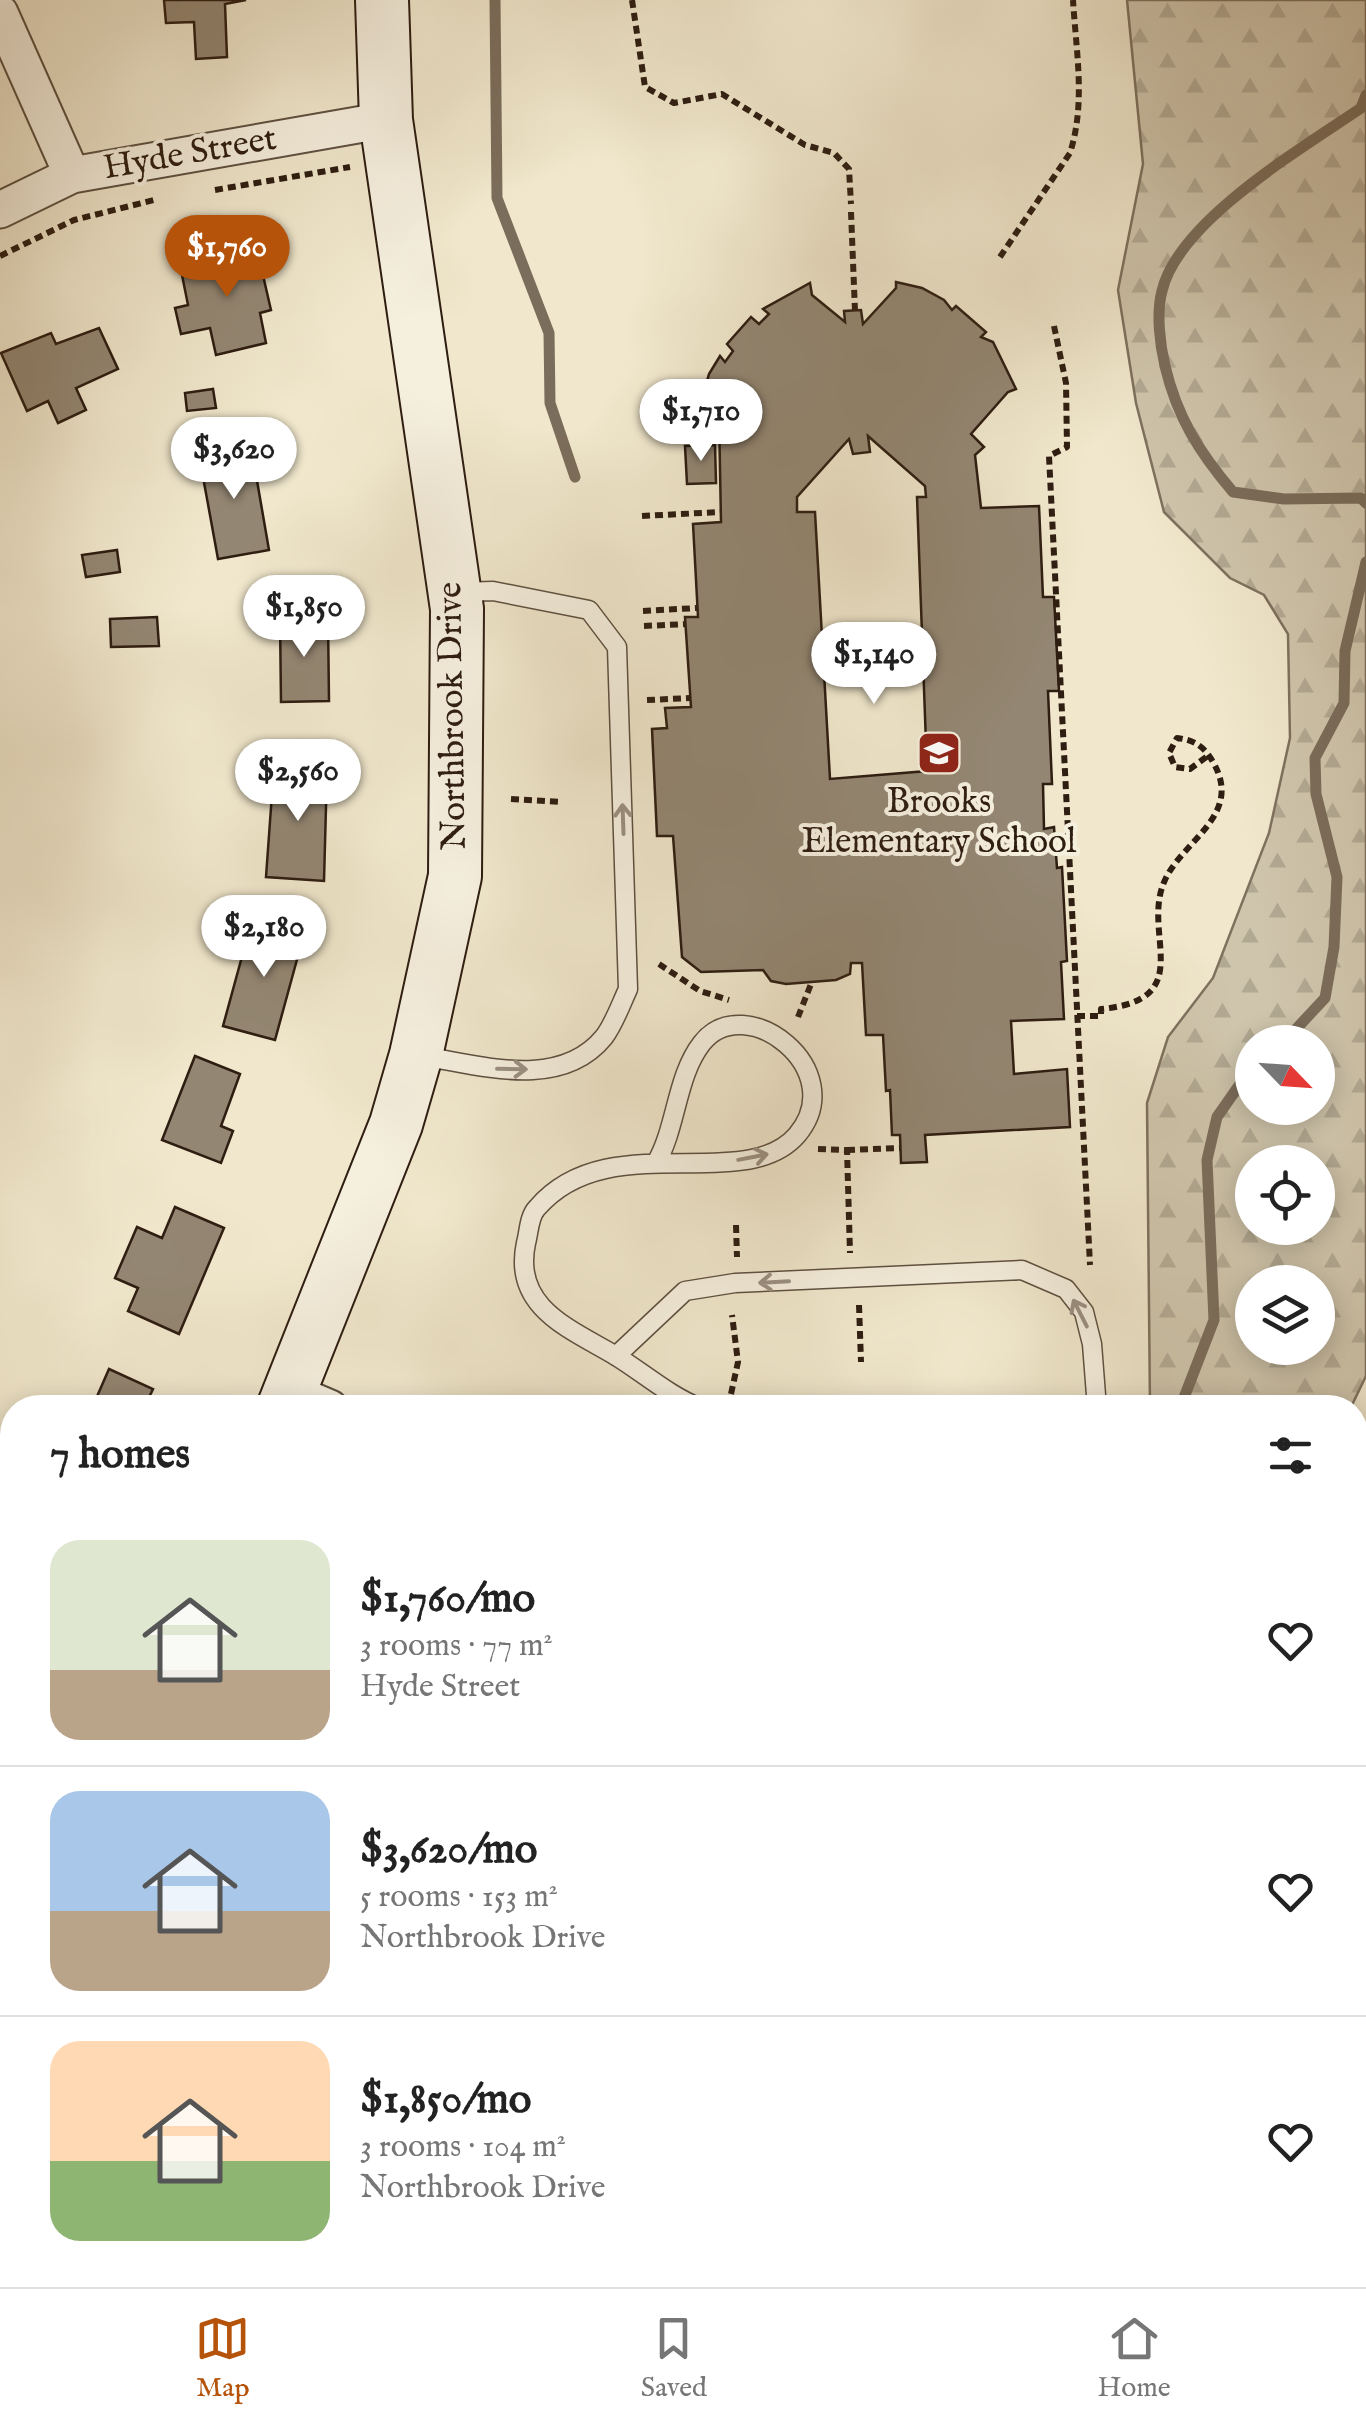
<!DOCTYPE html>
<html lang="en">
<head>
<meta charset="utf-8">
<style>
  body { margin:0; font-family:"IM FELL English",serif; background:#f6f6f6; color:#222; height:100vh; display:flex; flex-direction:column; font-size:38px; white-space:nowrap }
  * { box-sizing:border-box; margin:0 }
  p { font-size:32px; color:#767676 }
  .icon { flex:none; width:55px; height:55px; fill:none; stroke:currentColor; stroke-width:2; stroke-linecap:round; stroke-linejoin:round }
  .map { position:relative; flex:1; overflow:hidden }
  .side { position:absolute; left:0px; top:1395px; width:1368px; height:892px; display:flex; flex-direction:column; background:#fff; border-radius:40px 40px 0 0; box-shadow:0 5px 25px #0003 }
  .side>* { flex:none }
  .needle { width:65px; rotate:115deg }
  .tools { position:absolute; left:1235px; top:1025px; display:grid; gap:20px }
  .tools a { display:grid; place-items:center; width:100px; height:100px; border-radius:50%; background:#fff; box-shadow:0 5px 25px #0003; font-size:50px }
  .price { position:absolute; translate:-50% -85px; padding:0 22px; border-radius:35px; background:#fff; color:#222; font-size:32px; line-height:65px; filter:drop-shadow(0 2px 5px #0008) }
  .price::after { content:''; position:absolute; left:50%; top:60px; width:30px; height:22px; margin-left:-15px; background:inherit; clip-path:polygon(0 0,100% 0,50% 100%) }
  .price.on { background:#b45309; color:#fff }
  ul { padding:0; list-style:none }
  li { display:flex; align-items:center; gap:30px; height:250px; padding:0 50px }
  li+li { border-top:2px solid #e0e0e0 }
  li span { display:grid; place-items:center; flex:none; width:280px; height:200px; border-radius:30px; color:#555 }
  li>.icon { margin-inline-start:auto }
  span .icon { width:120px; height:120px; fill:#fffc; stroke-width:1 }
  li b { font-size:42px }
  h2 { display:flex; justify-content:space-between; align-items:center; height:120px; padding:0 50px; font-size:42px }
  .dock { display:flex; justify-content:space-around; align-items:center; height:140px; border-top:2px solid #e0e0e0; background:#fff; font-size:28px; color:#767676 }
  .dock a { display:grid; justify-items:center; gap:5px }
  .dock .on { color:#b45309 }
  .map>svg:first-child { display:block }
  .forest { fill:url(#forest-firs); stroke:#7e715e; stroke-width:2.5; fill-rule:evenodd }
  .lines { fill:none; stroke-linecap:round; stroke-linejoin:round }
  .stream { stroke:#7b6d5b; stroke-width:11 }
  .building { fill:#938672; stroke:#2e1d11; stroke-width:2.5; fill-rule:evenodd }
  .lane-casing { stroke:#5e5040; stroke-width:21 }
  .street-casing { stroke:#5e5040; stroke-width:39 }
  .secondary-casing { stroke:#2e1d11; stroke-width:56 }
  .path { stroke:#2e1d11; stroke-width:6; stroke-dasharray:8 5; stroke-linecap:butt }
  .lane { stroke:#f5efde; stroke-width:18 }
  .street { stroke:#f5efde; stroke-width:35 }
  .secondary { stroke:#f5efde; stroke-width:52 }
  .oneway { stroke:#9b9082 }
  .labels { text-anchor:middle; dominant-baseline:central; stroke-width:8; stroke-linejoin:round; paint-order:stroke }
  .street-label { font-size:35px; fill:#2e1d11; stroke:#f5efde }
  .poi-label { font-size:35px; fill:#2e1d11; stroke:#f5efde }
</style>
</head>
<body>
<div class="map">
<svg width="1366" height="2287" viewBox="0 0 1366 2287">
  <defs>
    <pattern id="forest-firs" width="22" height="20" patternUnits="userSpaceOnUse" patternTransform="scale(2.5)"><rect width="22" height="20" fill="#cfc5ac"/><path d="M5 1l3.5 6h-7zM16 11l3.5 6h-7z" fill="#b2a993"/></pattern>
  </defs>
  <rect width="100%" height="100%" fill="#f0e7cc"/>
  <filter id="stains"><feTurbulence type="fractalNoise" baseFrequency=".002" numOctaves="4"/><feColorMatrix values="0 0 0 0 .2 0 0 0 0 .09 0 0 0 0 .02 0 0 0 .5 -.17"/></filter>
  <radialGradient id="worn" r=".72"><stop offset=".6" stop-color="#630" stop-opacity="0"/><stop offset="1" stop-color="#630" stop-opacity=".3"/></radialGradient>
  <g class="forest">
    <path d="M1127,0h239v1376l-15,31h-201l-3,-304 21,-66 45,-59 56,-145 21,-95 -2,-104 -24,-39 -34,-17 -66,-66 -28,-109 -18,-113 25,-126zM1318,1042v66h-66v-66zM1318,1162v66h-66v-66zM1252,1282h66v66h-66z"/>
    <polygon points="16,2275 120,2275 137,2287 34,2287"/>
    <polygon points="236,2275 311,2275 344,2282 353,2275 438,2275 443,2287 245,2287"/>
  </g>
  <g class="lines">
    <g class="stream">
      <polyline points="495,0 497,198 549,333 550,403 575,477"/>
      <path d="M1366,95l-5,13c-57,39 -183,113 -199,183 -6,22 -2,54 3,75 12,51 34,86 68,126l51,7 77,-1 5,5"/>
      <polyline points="1284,1042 1325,998 1334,947 1337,877 1316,794 1315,758 1344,703 1345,651 1366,562"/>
      <polyline points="1180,1408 1214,1320 1207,1160 1217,1117 1252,1067"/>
    </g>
  </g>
  <g class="building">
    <polygon points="164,0 246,0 225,4 227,57 196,59 194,22 166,23"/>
    <polygon points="256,245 271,310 260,313 266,343 216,355 210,328 181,334 175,308 188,305 182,275 202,270 200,258"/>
    <path d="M896,282l26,6 22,12 8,10 4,-4 30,26 -5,5 12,5 23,47 -8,3 -37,42 13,13 -9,8 6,53 58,-2 4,91h11l5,94h-11l4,93h-9l1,45 10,-2 3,41 5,-1 5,94 -6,1 3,57 -53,2 3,53 53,-5 3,58 -145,8 2,27 -26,1 -1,-28h-8l-2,-45 -4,1 -3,-56h-17l-4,-72h-11l-1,11 -14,6 -50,4 -15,-3 -8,-11 -62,2 -19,-15 -9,-121h-16l-5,-107 15,-1 -2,-20 26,-1 -6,-90h13l-5,-93 28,-2 -2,-107 -19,-9 9,-32 11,-18 5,6 8,-11 -6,-7 24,-27 8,7 10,-10 -6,-5 47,-26 2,12 33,27 -1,-11 17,-1 2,14 33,-36zM868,436l57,50 1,11h-9l10,274 -97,8 -15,-267h-18v-15l52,-58 4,15 17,-2z"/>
    <polygon points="99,328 118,369 76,388 86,410 58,423 48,401 27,411 1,353 51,333 56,344"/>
    <polygon points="213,389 216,408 187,411 185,393"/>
    <polygon points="715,445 716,483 687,484 685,446"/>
    <polygon points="251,446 269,550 218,559 199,455"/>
    <polygon points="117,550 120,572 86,577 82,555"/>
    <polygon points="157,617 159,646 111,647 110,619"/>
    <polygon points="328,618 329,701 281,702 280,619"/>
    <polygon points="274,766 327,770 324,881 266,877"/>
    <polygon points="252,920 304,934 275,1040 223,1026"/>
    <polygon points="195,1056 240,1074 221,1126 233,1131 221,1163 162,1140"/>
    <polygon points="175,1207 224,1228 179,1334 128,1311 138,1288 115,1278 137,1227 162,1238"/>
    <polygon points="109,1369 153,1389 144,1408 92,1408"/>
    <polygon points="12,1577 12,1647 0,1642 0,1607"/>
    <polygon points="1355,1663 1364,1667 1361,1672 1366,1674 1363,1732 1355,1728"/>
    <polygon points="0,1784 12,1786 12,1833 0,1832"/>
    <polygon points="1366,1971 1366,2036 1355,2032 1355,2000"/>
    <polygon points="462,2275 471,2275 502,2287 457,2287"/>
  </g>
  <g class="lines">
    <defs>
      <g id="lane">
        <path d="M422,1056c58,9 138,35 182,-19 10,-13 17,-33 24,-48l-11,-342 -28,-37 -96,-19 -35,1"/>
        <path d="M656,1163c21,-36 20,-87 46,-120 43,-55 150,27 95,92 -53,61 -189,-10 -260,73 -8,8 -8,24 -11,35 -14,65 45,86 90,113 29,18 52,39 84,52"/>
        <polyline points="616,1356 685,1291 735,1283 1022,1270 1066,1289 1084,1312 1092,1344 1097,1408"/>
      </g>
      <g id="street">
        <polyline points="0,13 72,175"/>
        <polyline points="0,210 72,175 386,120"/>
        <polyline points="290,1391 330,1408"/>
        <polyline points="1355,1833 1366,1837"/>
      </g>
      <g id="secondary">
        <polyline points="283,1408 396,1124 416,1055 455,876 457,609 386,120 382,0"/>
        <polyline points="0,1968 12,1975"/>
        <polyline points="0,2089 12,2058"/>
        <polyline points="724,2275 753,2287"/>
      </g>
    </defs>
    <use href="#lane" class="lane-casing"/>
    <use href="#street" class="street-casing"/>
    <use href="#secondary" class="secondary-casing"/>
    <g class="path">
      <polyline points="632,0 645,87 674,103 722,94 805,145 834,153 849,169 851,204"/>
      <polyline points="215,190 350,167"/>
      <polyline points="851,212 855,311"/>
      <polyline points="0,256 74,220 158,199"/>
      <path d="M1000,257l70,-104c16,-50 6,-102 3,-153"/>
      <polyline points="1054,326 1066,383 1067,447 1049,456 1090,1265"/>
      <polyline points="642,516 721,512"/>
      <polyline points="643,611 697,608"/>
      <polyline points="644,626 686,624"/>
      <polyline points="647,700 690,698"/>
      <polyline points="511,799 562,802"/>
      <polyline points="659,964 700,991 729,1000"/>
      <path d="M1077,1016h24v-7c99,-9 39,-76 64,-129 18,-40 79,-65 48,-118 -9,-16 -19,-22 -36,-24l-8,15 6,14 15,2 19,-14"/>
      <polyline points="798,1017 811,984"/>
      <polyline points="818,1149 847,1150 850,1253"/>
      <polyline points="847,1150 900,1148"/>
      <polyline points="736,1225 737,1257"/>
      <polyline points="859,1305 861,1362"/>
      <polyline points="731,1394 738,1362 732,1315"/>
      <polyline points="0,2198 12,2168"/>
    </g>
    <use href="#lane" class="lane"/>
    <use href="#street" class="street"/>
    <use href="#secondary" class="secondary"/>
  </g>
  <defs><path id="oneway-shaft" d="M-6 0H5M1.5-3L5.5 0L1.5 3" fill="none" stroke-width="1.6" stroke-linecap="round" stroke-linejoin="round" transform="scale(2.5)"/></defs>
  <g class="oneway">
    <use href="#oneway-shaft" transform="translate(623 819) rotate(-92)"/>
    <use href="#oneway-shaft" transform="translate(512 1069) rotate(1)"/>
    <use href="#oneway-shaft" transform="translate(753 1157) rotate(-11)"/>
    <use href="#oneway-shaft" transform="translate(774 1282) rotate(177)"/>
    <use href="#oneway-shaft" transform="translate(1080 1313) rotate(-117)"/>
  </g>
  <defs>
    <symbol id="school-square" viewBox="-11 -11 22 22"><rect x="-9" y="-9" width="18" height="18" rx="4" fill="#8f2418" stroke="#f5efde"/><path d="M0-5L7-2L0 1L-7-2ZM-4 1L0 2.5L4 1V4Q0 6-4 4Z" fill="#fff"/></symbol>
  </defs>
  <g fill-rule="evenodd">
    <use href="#school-square" x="914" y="728" width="50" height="50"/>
  </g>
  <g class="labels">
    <g class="street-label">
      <text transform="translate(190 154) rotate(-10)">Hyde Street</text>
      <text transform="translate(453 716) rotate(-91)">Northbrook Drive</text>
    </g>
    <g class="poi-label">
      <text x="939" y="802">Brooks<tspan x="939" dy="40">Elementary School</tspan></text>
    </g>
  </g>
  <rect width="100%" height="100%" filter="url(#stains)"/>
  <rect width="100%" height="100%" fill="url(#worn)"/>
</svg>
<div class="tools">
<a><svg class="needle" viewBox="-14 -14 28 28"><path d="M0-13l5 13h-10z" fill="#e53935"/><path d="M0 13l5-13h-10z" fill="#767676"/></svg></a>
<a><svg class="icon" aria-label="locate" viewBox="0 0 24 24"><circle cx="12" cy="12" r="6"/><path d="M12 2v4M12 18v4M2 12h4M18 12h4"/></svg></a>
<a><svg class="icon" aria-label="layers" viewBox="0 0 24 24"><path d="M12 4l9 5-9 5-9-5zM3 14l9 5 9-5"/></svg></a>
</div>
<b class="price on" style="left:227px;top:300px">$1,760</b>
<b class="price" style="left:701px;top:464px">$1,710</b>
<b class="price" style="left:234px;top:502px">$3,620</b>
<b class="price" style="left:304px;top:660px">$1,850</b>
<b class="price" style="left:874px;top:707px">$1,140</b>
<b class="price" style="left:298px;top:824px">$2,560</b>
<b class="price" style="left:264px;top:980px">$2,180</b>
<section class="side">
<h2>7 homes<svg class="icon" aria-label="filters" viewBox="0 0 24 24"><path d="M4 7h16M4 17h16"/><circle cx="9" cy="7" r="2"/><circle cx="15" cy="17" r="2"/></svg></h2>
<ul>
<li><span style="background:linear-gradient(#dfe7d0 65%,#b9a48a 0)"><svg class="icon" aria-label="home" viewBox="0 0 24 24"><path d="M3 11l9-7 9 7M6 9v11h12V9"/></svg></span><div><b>$1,760/mo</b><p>3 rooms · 77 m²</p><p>Hyde Street</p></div><svg class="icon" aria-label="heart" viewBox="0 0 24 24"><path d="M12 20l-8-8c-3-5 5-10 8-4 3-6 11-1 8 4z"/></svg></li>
<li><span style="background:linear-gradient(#a9c7e8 60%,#b9a48a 0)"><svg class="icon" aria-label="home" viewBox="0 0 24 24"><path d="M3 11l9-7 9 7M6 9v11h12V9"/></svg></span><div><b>$3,620/mo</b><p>5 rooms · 153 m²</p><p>Northbrook Drive</p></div><svg class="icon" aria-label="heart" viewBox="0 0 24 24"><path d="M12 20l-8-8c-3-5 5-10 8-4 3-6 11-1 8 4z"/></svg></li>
<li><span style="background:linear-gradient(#ffd9b3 60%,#8fb573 0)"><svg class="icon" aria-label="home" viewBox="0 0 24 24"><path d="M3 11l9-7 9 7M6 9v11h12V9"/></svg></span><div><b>$1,850/mo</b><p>3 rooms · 104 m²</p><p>Northbrook Drive</p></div><svg class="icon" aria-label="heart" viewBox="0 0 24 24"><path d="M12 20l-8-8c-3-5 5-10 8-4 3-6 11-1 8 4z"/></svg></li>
</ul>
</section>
</div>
<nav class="dock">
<a class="on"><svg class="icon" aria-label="map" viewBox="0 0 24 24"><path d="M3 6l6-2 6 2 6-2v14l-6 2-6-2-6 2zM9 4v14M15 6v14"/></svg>Map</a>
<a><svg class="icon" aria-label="saved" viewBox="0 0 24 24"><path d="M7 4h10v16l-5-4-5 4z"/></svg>Saved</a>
<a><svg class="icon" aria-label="home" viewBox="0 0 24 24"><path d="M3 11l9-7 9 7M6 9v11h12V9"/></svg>Home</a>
</nav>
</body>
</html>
